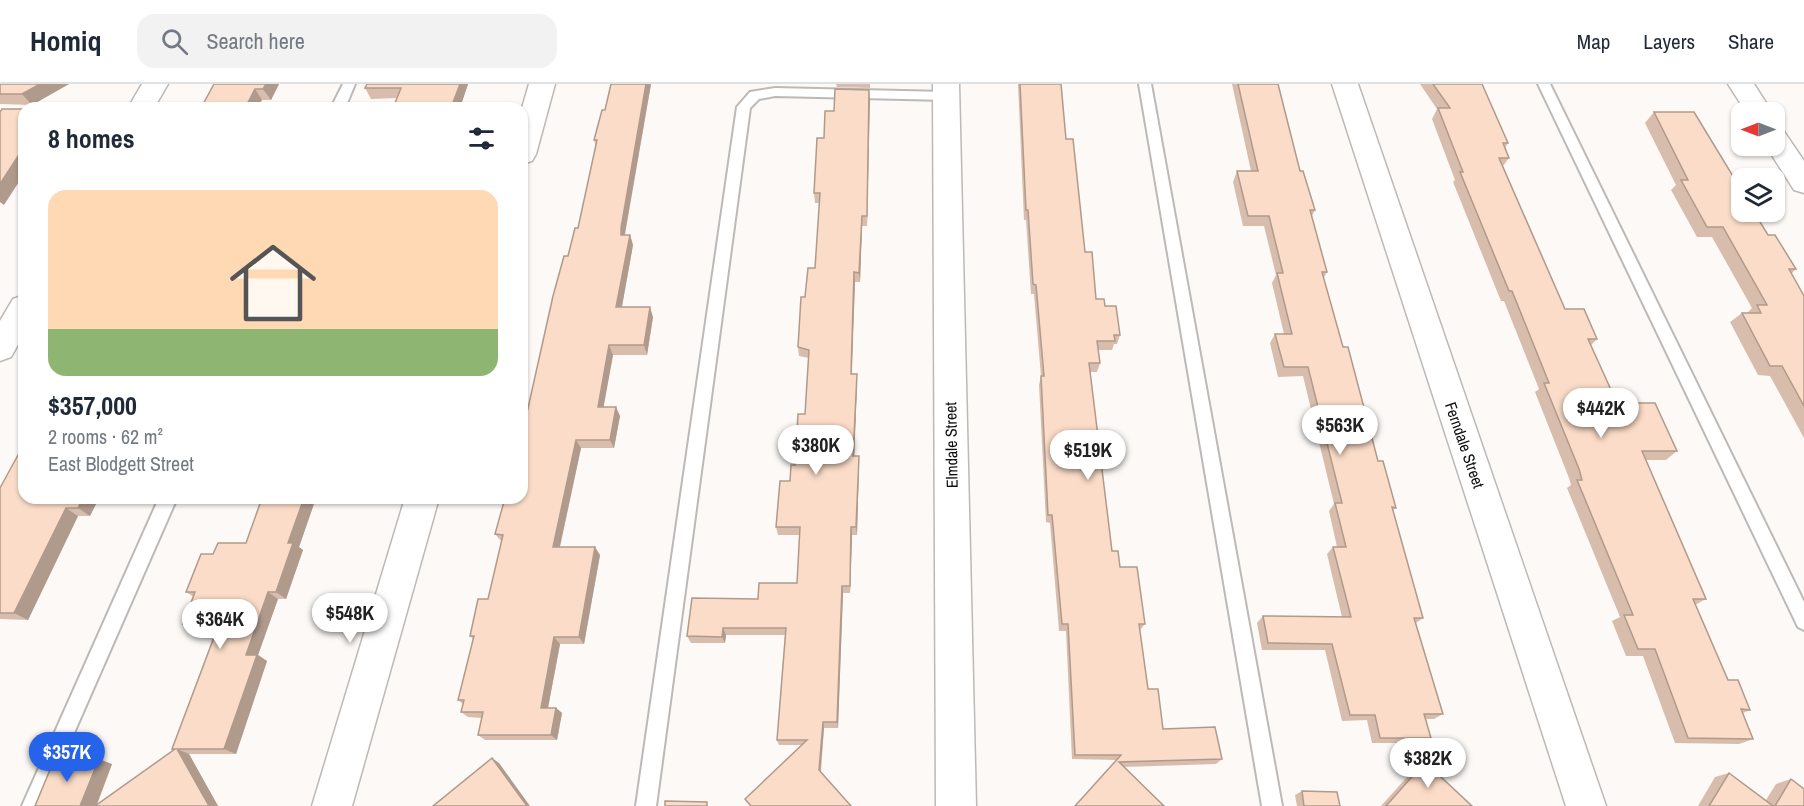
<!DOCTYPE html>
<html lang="en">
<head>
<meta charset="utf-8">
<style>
  body { margin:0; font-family:"Archivo Narrow",sans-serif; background:#f2f2f3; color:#1f2937; height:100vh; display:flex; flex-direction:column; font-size:22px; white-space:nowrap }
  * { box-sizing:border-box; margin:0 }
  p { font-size:20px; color:#747a83 }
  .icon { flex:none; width:33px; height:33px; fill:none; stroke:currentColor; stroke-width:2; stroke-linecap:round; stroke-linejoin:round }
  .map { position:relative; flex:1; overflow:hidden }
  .details { position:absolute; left:18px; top:18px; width:510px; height:402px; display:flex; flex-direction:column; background:#fff; border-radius:18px; box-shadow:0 2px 4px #0004 }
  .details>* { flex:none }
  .needle { width:39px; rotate:270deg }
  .fabs { position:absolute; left:1731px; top:18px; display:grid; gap:12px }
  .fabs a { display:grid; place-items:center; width:54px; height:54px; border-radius:12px; background:#fff; box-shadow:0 2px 4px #0004; font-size:30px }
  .price { position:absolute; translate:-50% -51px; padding:0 14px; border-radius:21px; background:#fff; color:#222; font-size:20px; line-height:39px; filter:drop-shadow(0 2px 3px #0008) }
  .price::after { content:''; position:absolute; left:50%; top:36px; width:18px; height:14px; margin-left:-9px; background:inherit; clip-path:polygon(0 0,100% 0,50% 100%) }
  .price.selected { background:#2563eb; color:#fff }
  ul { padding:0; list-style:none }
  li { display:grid; align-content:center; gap:12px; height:318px; padding:0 30px }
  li+li { border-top:2px solid #e0e1e3 }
  li span { display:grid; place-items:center; height:186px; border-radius:18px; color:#555 }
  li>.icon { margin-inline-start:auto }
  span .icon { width:108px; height:108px; fill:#fffc; stroke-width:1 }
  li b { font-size:26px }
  h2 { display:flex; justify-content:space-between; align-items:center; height:72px; padding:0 30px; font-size:26px }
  header { display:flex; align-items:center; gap:36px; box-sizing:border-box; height:84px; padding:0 30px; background:#fff; border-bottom:2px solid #e0e1e3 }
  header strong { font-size:28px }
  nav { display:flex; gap:33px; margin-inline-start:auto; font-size:21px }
  .search { width:420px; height:54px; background:#f2f2f3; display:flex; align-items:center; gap:15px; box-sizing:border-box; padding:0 21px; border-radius:18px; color:#747a83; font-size:22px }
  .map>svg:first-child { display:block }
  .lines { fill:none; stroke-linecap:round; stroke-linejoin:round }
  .lane-casing { stroke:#bcb9b6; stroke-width:4 }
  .street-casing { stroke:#bcb9b6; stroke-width:3 }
  .lane { fill:#fff; fill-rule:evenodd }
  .street { fill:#fff; fill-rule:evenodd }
  .wall { fill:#d8bdac }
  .shaded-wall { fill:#b09a8c }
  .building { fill:#fbdcc8; stroke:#b09a8c; stroke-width:1.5 }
  .labels { text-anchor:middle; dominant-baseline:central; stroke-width:6; stroke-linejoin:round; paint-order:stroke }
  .street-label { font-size:16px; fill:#11100f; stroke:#fff }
</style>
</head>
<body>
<header>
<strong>Homiq</strong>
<div class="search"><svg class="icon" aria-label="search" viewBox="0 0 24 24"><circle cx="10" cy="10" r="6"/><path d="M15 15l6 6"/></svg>Search here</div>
<nav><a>Map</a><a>Layers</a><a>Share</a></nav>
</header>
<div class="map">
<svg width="1804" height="722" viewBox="0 0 1804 722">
  <rect width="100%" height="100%" fill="#fcf9f6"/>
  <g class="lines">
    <defs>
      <g id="lane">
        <polygon points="343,0 355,0 345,24 331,24"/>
        <polygon points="1139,0 1151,0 1282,722 1262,722"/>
        <polygon points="1538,0 1550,0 1804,518 1804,546 1798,543"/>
        <polygon points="775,4 946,8 953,12 946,16 775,12 759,15 750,24 656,722 636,722 737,23 750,8"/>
        <polygon points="159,414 177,414 42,722 22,722"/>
      </g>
      <g id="street">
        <polygon points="142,0 168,0 154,24 128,24"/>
        <polygon points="529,0 555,0 536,70 532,77 522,80 522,24"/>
        <polygon points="933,0 959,0 976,722 936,722"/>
        <polygon points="1332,0 1358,0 1606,722 1566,722"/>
        <polygon points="1728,0 1754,0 1772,28 1746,28"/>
        <polygon points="1774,44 1783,46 1804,77 1804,109 1794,106 1766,62 1774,62"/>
        <polygon points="24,211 24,250 11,273 0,277 0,237 13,215"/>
        <polygon points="405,414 439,414 352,722 312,722"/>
      </g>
    </defs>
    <use href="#lane" class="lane-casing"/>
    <use href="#street" class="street-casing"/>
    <use href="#lane" class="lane"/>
    <use href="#street" class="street"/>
  </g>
  <g class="wall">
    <polygon points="0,0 69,0 32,21 0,20"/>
    <polygon points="214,0 279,0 271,16 262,16"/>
    <polygon points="468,0 460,24 393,24 397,14 371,15 365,4"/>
    <polygon points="651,0 625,151 630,151 633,161 622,223 653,233 647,271 613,271 603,323 620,332 614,364 581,364 560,463 600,471 584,560 560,560 548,624 556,624 562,629 557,656 485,656 478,651 482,634 468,633 461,628 463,620 458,616 473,555 470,552 488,515 502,458 495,450 522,414 568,172 578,144 596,62 594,56 605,26"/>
    <polygon points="836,0 870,0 870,4 837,3"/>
    <polygon points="1018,0 1061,0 1066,55 1085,168 1096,215 1105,222 1120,251 1117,260 1114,260 1112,266 1098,266 1100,279 1097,288 1090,288 1112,467 1145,540 1140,546 1148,605 1163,645 1222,675 1216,680 1124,683 1117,676 1072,675 1066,547 1059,547 1050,439 1046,438 1039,301 1041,292 1034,210 1031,210 1026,136 1024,136"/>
    <polygon points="1232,0 1278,0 1300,87 1315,126 1312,132 1327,188 1323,195 1343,263 1378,377 1396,424 1393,426 1423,534 1416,539 1443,630 1434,635 1426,635 1431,654 1422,659 1372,659 1367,636 1342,637 1325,566 1262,566 1257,539 1263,532 1342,533 1327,470 1333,463 1337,463 1329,427 1334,420 1303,292 1278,293 1270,259 1275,250 1284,250 1272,199 1276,191 1264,142 1243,142 1233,98 1237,87 1251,87"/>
    <polygon points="1420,0 1482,0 1508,59 1505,64 1509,74 1503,82 1565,225 1597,255 1591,261 1617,319 1677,367 1666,376 1646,376 1706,515 1695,521 1728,596 1750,626 1743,629 1753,655 1739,660 1675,659 1643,572 1626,572 1612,537 1620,533 1567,404 1571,401 1569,394 1535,308 1539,305 1504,217 1501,217 1453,98 1455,96 1432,35 1437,25"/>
    <polygon points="869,6 867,142 862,142 860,198 855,198 852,290 857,299 854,372 859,372 859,381 857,451 852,451 850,509 843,509 838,644 824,644 821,688 851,722 750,722 745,715 802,661 779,661 777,656 785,551 726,551 725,559 691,559 687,552 758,515 797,499 800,451 778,451 776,443 795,381 805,330 809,274 799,272 798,263 805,213 815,184 820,119 815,119 814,109 824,54 834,27"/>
    <polygon points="1654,28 1768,151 1796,185 1791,190 1804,212 1804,354 1770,292 1758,291 1730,238 1742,229 1747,229 1752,224 1712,153 1697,153 1671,106 1676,101 1645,39"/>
    <polygon points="0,404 99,414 90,432 78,432 28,536 0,535"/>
    <polygon points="262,414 316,414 299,463 303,466 286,515 278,515 258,571 267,577 236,670 189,670 218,722 35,722 112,680 97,721 174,666 172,665 216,546 194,546 183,540 194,513 186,508 213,470 246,459"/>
    <polygon points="1434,668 1441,693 1472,722 1381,722 1425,673"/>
    <polygon points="1729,689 1766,716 1776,700 1791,695 1804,722 1698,722 1715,693"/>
    <polygon points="1302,707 1340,722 1297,722 1295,711"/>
  </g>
  <g class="shaded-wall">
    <polygon points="40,0 69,0 32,21 22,10"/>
    <polygon points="266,0 279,0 271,16 263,5"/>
    <polygon points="460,0 468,0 460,24 451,24"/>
    <polygon points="646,0 651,0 624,154 621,151 621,144"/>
    <polygon points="255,5 262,16 258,24 245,24"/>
    <polygon points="869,6 870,16 867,142 867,132"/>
    <polygon points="24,63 24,90 4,121 0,118 0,100"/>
    <polygon points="862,132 862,142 860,198 859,189"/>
    <polygon points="630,151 633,161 620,233 616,223"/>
    <polygon points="854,188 855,198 851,299 851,290"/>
    <polygon points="650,223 653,233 647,271 644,261"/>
    <polygon points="609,261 613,271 602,332 598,323"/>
    <polygon points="857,290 857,299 854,381 853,372"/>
    <polygon points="616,323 620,332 614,364 610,356"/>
    <polygon points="576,356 581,364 558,471 553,463"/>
    <polygon points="859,372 859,381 857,451 856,443"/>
    <polygon points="83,414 99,414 90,432 78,424"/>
    <polygon points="304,414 316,414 299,463 303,466 286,515 276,508 288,459"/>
    <polygon points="66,424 78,432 28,536 14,529"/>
    <polygon points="851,443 852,451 850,509 850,502"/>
    <polygon points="595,463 600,471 584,560 579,553"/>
    <polygon points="842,502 843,509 838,644 837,638"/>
    <polygon points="268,508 278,515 258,571 267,577 236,670 224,665 246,571"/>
    <polygon points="723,544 726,551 725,559 722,553"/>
    <polygon points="554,553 560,560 547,629 541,624"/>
    <polygon points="556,624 562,629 557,656 551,651"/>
    <polygon points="823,638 824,644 820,690 819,686"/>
    <polygon points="177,665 189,670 218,722 209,722"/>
    <polygon points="492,674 499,679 530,722 527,722"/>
    <polygon points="99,675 112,680 96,722 80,722"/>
  </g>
  <g class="building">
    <polygon points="0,0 40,0 22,10 0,10"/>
    <polygon points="214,0 266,0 263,5 255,5 245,24 201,24"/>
    <polygon points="367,0 460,0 451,24 393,24 401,4 365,4"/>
    <polygon points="611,0 646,0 621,144 621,151 630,151 616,223 650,223 644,261 609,261 598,323 616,323 610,356 576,356 553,463 595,463 579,553 554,553 541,624 556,624 551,651 478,651 483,628 461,628 464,616 458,616 474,552 470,552 478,515 488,515 503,451 495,450 505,414 522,414 522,351 553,212 564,172 568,172 575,144 578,144 597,56 594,56 602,26 605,26"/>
    <polygon points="1020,0 1061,0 1066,55 1073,55 1085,168 1092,168 1096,215 1104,215 1105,222 1116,222 1120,251 1114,251 1115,257 1097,257 1100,279 1089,279 1112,467 1118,467 1120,483 1137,483 1145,540 1139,540 1148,605 1158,605 1163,645 1215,643 1222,675 1119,678 1164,722 1075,722 1121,671 1075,671 1068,540 1062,540 1052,431 1048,431 1041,292 1044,292 1036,201 1033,200 1028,126 1026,126"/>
    <polygon points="1238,0 1278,0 1300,87 1303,87 1315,126 1310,126 1327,188 1322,188 1343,263 1348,263 1378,377 1383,377 1396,424 1392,423 1423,534 1414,534 1443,630 1424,630 1431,654 1380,654 1375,631 1350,631 1332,560 1268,559 1263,532 1351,533 1333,463 1346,463 1335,419 1342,419 1308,283 1284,283 1275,250 1292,250 1277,189 1283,189 1269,132 1248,132 1237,87 1258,87"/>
    <polygon points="1433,0 1482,0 1508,59 1503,59 1509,74 1499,74 1565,225 1584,225 1597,255 1588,255 1617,319 1655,319 1677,367 1642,367 1706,515 1693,515 1728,596 1738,596 1750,626 1741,625 1753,655 1688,654 1655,565 1638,565 1624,531 1633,531 1577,396 1582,396 1579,385 1544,299 1549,299 1512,207 1509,207 1460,88 1463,88 1438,24 1450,24"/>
    <polygon points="835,5 869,6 867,132 862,132 859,189 854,188 851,290 857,290 853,372 859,372 856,443 851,443 850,502 842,502 837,638 823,638 819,686 851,722 751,722 745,715 807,656 777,656 786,544 723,544 722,553 687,552 692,514 758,515 759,499 797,499 800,443 776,443 780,397 790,397 791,381 795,381 798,330 805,330 809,266 798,263 801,213 805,213 808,184 815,184 820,109 814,109 817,54 824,54 825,27 834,27"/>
    <polygon points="2,25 24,25 24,63 0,100 0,28"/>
    <polygon points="1654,28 1694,28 1742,107 1742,128 1754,128 1768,151 1775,151 1796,185 1789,185 1804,212 1804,322 1782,282 1770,282 1742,229 1761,229 1757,221 1767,221 1723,143 1707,143 1681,96 1688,96"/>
    <polygon points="24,360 24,414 83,414 78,424 66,424 14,529 0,529 0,404"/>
    <polygon points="262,414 304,414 288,459 293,459 276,508 268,508 246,571 257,571 224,665 177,665 209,722 95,722 175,665 172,665 219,540 183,540 195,508 186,508 201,470 213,470 218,459 246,459"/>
    <polygon points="1434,668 1441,693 1472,722 1386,722"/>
    <polygon points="492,674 527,722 433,722"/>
    <polygon points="99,675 80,722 35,722 54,676"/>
    <polygon points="1729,689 1773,722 1709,722"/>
    <polygon points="1791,695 1804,705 1804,722 1775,722"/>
    <polygon points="1302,707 1337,708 1340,722 1304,722"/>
    <polygon points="665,717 707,718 707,722 665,722"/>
  </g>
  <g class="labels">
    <g class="street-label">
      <text transform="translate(951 361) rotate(-91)">Elmdale Street</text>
      <text transform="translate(1465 361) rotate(71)">Ferndale Street</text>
    </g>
  </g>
</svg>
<div class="fabs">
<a><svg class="needle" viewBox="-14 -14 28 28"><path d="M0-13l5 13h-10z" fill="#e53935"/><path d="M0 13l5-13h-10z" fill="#747a83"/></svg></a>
<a><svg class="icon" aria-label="layers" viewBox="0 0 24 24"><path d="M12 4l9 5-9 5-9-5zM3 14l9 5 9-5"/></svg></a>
</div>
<b class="price" style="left:1601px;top:355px">$442K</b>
<b class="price" style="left:1340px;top:372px">$563K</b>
<b class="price" style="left:816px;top:392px">$380K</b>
<b class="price" style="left:1088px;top:397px">$519K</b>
<b class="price" style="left:350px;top:560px">$548K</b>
<b class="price" style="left:220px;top:566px">$364K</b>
<b class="price selected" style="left:67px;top:699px">$357K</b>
<b class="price" style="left:1428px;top:705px">$382K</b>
<section class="details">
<h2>8 homes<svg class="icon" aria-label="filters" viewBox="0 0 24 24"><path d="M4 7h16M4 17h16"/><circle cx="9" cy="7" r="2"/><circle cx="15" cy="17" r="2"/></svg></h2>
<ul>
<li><span style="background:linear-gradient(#ffd9b3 75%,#8fb573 0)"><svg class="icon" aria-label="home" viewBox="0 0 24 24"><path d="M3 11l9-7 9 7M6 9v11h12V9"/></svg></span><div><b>$357,000</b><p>2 rooms · 62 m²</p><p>East Blodgett Street</p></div></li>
</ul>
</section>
</div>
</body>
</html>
